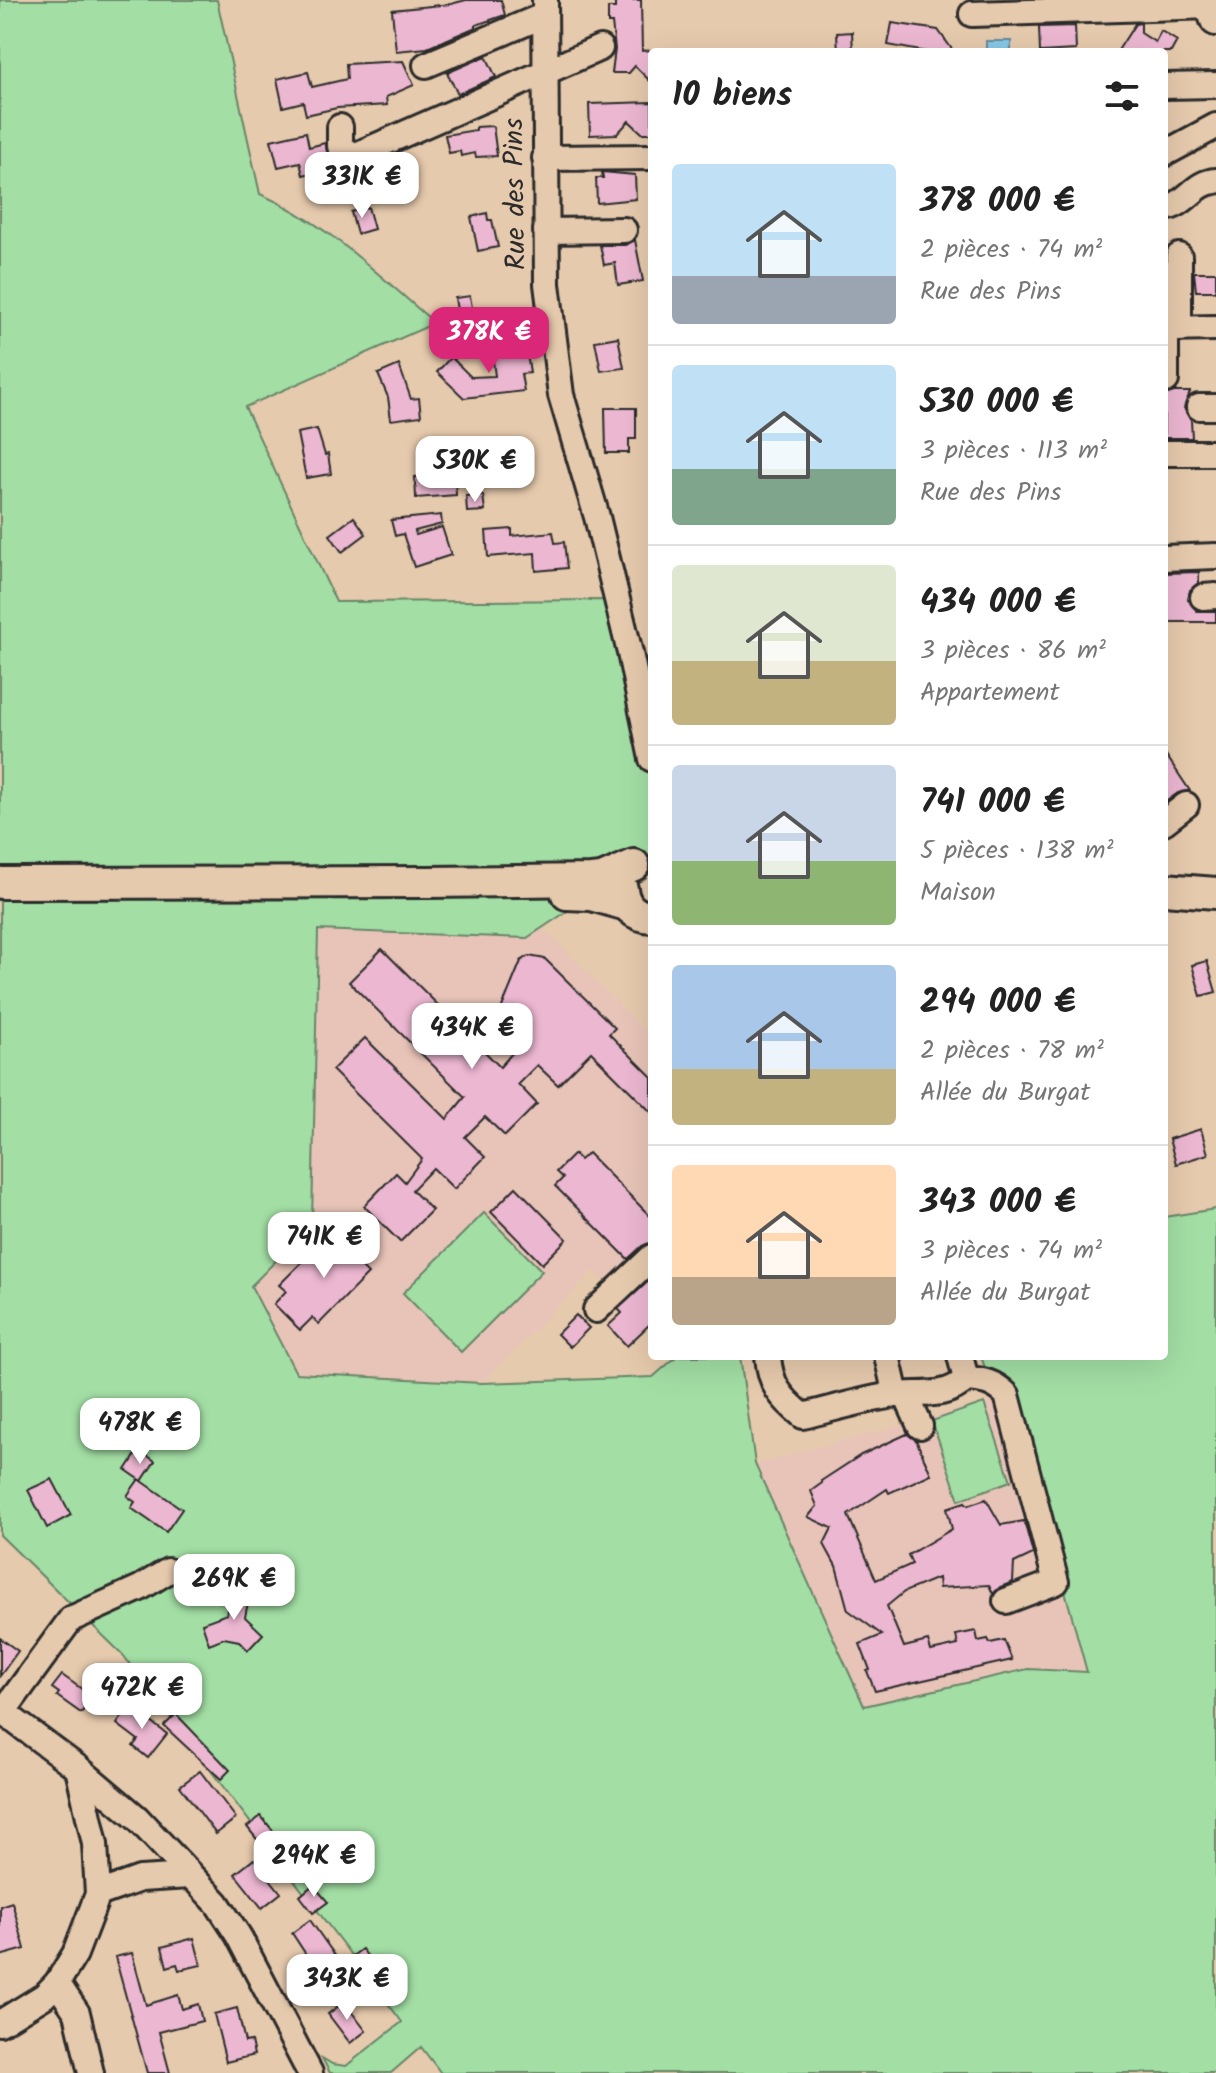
<!DOCTYPE html>
<html lang="fr">
<head>
<meta charset="utf-8">
<style>
  body { margin:0; font-family:Kalam,sans-serif; background:#f6f6f6; color:#222; height:100vh; display:flex; flex-direction:column; font-size:30px; white-space:nowrap }
  * { box-sizing:border-box; margin:0 }
  p { font-size:26px; color:#767676 }
  .icon { flex:none; width:44px; height:44px; fill:none; stroke:currentColor; stroke-width:2; stroke-linecap:round; stroke-linejoin:round }
  .map { position:relative; flex:1; overflow:hidden }
  .sheet { position:absolute; left:648px; top:48px; width:520px; height:1312px; display:flex; flex-direction:column; background:#fff; border-radius:8px; box-shadow:0 8px 32px #0002 }
  .sheet>* { flex:none }
  .price { position:absolute; translate:-50% -68px; padding:0 18px; border-radius:16px; background:#fff; color:#222; font-size:26px; line-height:52px; filter:drop-shadow(0 2px 4px #0008) }
  .price::after { content:''; position:absolute; left:50%; top:48px; width:24px; height:18px; margin-left:-12px; background:inherit; clip-path:polygon(0 0,100% 0,50% 100%) }
  .price.active { background:#db2777; color:#fff }
  ul { padding:0; list-style:none }
  li { display:flex; align-items:center; gap:24px; height:200px; padding:0 24px }
  li+li { border-top:2px solid #e0e0e0 }
  li span { display:grid; place-items:center; flex:none; width:224px; height:160px; border-radius:8px; color:#555 }
  li>.icon { margin-inline-start:auto }
  span .icon { width:96px; height:96px; fill:#fffc; stroke-width:1 }
  li b { font-size:34px }
  h2 { display:flex; justify-content:space-between; align-items:center; height:96px; padding:0 24px; font-size:34px }
  .map>svg:first-child { display:block }
  .built { fill:#e8c4b8 }
  .green { fill:#a3dfa5; stroke:#678568; stroke-width:2 }
  .water { fill:#86c8e7; stroke:#62899c; stroke-width:2 }
  .building { fill:#ecb7d1; stroke:#2b2b2b; stroke-width:2 }
  .lines { fill:none; stroke-linecap:round; stroke-linejoin:round }
  .minor-casing { stroke:#2b2b2b; stroke-width:30 }
  .major-casing { stroke:#2b2b2b; stroke-width:36 }
  .minor { stroke:#e6caad; stroke-width:24 }
  .major { stroke:#e6caad; stroke-width:30 }
  .labels { text-anchor:middle; dominant-baseline:central; stroke-width:6; stroke-linejoin:round; paint-order:stroke }
  .street-label { font-size:28px; fill:#2b2b2b; stroke:#e6caad }
</style>
</head>
<body>
<div class="map">
<svg width="1216" height="2073" viewBox="0 0 1216 2073">
  <rect width="100%" height="100%" fill="#e6caad"/>
  <filter id="ink" filterUnits="userSpaceOnUse"><feTurbulence type="fractalNoise" baseFrequency=".0125" numOctaves="2"/><feDisplacementMap in="SourceGraphic" scale="16" xChannelSelector="R" yChannelSelector="G"/><feConvolveMatrix kernelMatrix="1 2 1 2 8 2 1 2 1" color-interpolation-filters="sRGB"/></filter>
  <g filter="url(#ink)">
    <g class="built">
      <polygon points="543,928 652,1038 652,1243 610,1284 593,1271 482,1383 296,1373 251,1286 312,1224 318,929 527,938"/>
      <polygon points="996,1400 1036,1483 1088,1672 1028,1669 864,1706 755,1464"/>
    </g>
    <g class="green">
      <path d="M0,0h217l43,194c67,28 120,83 175,129l-190,84 91,195 271,-2 45,145v110l-125,83 -209,-8 -6,294 -61,62 45,87 186,10 171,-6 24,-21h63l15,108 109,242 164,-37 59,3 -51,-188 -12,1 -43,-129h183v-139l52,-8v864h-775l-20,-26 -30,26h-61l-8,-15 10,6 14,2 56,-44 -279,-367 -123,-120z"/>
      <polygon points="484,1213 542,1271 461,1352 403,1293"/>
      <polygon points="984,1403 1011,1481 959,1500 932,1421"/>
    </g>
    <rect class="water" x="986" y="41" width="25" height="11"/>
    <g class="building">
      <polygon points="466,0 501,0 505,15 476,25 476,27 427,48 396,51 392,10 451,4"/>
      <polygon points="615,0 641,0 642,51 652,50 652,83 635,66 629,73 612,73 615,49 612,23 608,23 608,8 615,8"/>
      <polygon points="892,23 938,30 954,52 926,52 888,45"/>
      <polygon points="1141,23 1141,33 1155,42 1161,31 1177,41 1171,52 1117,52 1135,24"/>
      <polygon points="1075,26 1076,50 1040,52 1039,27"/>
      <polygon points="852,32 853,52 838,52 837,33"/>
      <polygon points="486,56 496,77 458,94 447,73"/>
      <polygon points="403,61 414,85 386,97 387,105 337,108 306,115 303,102 283,107 277,79 308,72 312,87 347,79 346,64"/>
      <polygon points="652,102 652,133 642,133 629,121 617,134 590,135 589,104"/>
      <polygon points="493,126 497,156 476,157 475,153 461,156 460,151 449,153 445,135 476,130 476,127"/>
      <polygon points="306,132 309,147 325,143 333,168 303,175 300,162 278,167 271,140"/>
      <polygon points="394,160 401,189 376,195 369,167"/>
      <polygon points="602,172 635,175 636,199 597,203 596,178 603,178"/>
      <polygon points="368,207 374,229 357,234 351,212"/>
      <polygon points="487,213 488,220 492,220 498,247 478,251 471,217"/>
      <polygon points="635,240 643,281 618,285 615,263 604,265 600,245 625,245"/>
      <polygon points="1194,272 1216,272 1216,291 1196,291"/>
      <polygon points="470,296 474,319 459,322 455,298"/>
      <polygon points="618,337 624,368 601,371 595,341"/>
      <polygon points="508,344 510,357 527,354 530,373 521,374 524,391 464,398 437,372 451,357 471,377 495,376 491,346"/>
      <polygon points="399,365 411,399 419,398 421,416 391,420 388,397 378,374"/>
      <polygon points="1174,392 1190,392 1184,408 1191,420 1192,438 1164,438 1164,395"/>
      <polygon points="605,408 636,408 636,439 629,439 629,453 606,453"/>
      <polygon points="317,429 325,455 328,454 331,474 306,478 297,433"/>
      <polygon points="529,455 532,477 508,478 508,483 487,485 485,460"/>
      <polygon points="455,474 456,495 416,498 415,477"/>
      <polygon points="483,495 485,511 467,512 466,496"/>
      <polygon points="441,515 442,524 415,531 416,535 442,527 451,555 414,567 403,534 395,536 391,520"/>
      <polygon points="354,517 366,534 342,552 330,535"/>
      <polygon points="512,529 512,536 553,532 555,543 564,542 567,568 536,571 535,553 488,557 486,531"/>
      <polygon points="1199,572 1199,583 1190,590 1188,599 1197,611 1216,611 1216,622 1164,622 1164,573"/>
      <polygon points="1164,752 1190,791 1178,793 1164,803"/>
      <polygon points="382,949 500,1067 520,1044 500,1026 500,1012 521,961 529,956 545,959 615,1028 609,1034 652,1077 652,1113 591,1052 558,1085 537,1065 518,1084 537,1104 505,1136 485,1117 465,1137 485,1157 454,1189 433,1168 412,1190 432,1210 400,1242 364,1206 396,1173 405,1182 422,1159 332,1070 365,1038 447,1119 465,1097 349,982"/>
      <polygon points="1207,961 1216,992 1201,996 1192,965"/>
      <polygon points="1201,1129 1208,1154 1176,1164 1169,1139"/>
      <polygon points="588,1153 652,1218 652,1242 642,1246 628,1259 555,1186 563,1178 556,1172 574,1154 580,1160"/>
      <polygon points="516,1187 567,1239 542,1264 491,1212"/>
      <polygon points="347,1229 374,1256 362,1268 368,1274 319,1324 312,1318 300,1330 274,1304 286,1291 279,1285 329,1235 335,1242"/>
      <polygon points="652,1278 652,1322 627,1346 608,1326 622,1313 618,1309"/>
      <polygon points="576,1315 589,1328 570,1347 557,1334"/>
      <polygon points="907,1434 916,1440 931,1474 889,1493 887,1489 848,1515 876,1580 912,1564 908,1555 952,1529 947,1508 965,1502 968,1505 986,1499 1001,1525 1024,1521 1033,1554 1014,1563 1013,1582 1000,1587 993,1594 989,1585 939,1588 938,1578 904,1592 887,1606 904,1647 928,1641 931,1651 958,1645 956,1635 976,1631 978,1641 988,1639 990,1643 1004,1640 1012,1660 875,1691 867,1671 870,1670 860,1644 882,1635 848,1610 836,1566 824,1544 832,1528 808,1517 817,1506 811,1491 822,1483 821,1481 861,1455"/>
      <polygon points="139,1450 155,1461 142,1481 126,1470"/>
      <polygon points="52,1479 71,1515 47,1528 28,1490"/>
      <polygon points="139,1479 182,1509 166,1532 131,1508 135,1502 127,1496"/>
      <polygon points="234,1585 251,1588 245,1617 263,1634 248,1650 239,1641 224,1638 209,1644 202,1623 227,1614"/>
      <polygon points="0,1638 18,1651 0,1676"/>
      <polygon points="62,1675 93,1697 81,1713 57,1696 59,1693 52,1688"/>
      <polygon points="130,1706 167,1734 148,1758 133,1746 138,1740 117,1724"/>
      <polygon points="176,1714 230,1770 221,1779 164,1726"/>
      <polygon points="200,1771 236,1818 216,1834 180,1786"/>
      <polygon points="261,1816 274,1832 260,1843 247,1827"/>
      <polygon points="254,1859 281,1893 262,1908 235,1874"/>
      <polygon points="313,1885 328,1902 313,1913 300,1896"/>
      <polygon points="12,1902 25,1949 0,1956 0,1906"/>
      <polygon points="310,1920 336,1957 322,1966 315,1955 309,1959 292,1933"/>
      <polygon points="194,1938 201,1965 179,1970 177,1964 167,1967 162,1947"/>
      <polygon points="362,1949 378,1970 362,1982 346,1961"/>
      <polygon points="132,1953 146,2005 178,1995 182,2009 198,2004 202,2021 159,2032 170,2073 147,2073 115,1957"/>
      <polygon points="344,2002 366,2031 350,2043 328,2014"/>
      <polygon points="237,2008 245,2042 251,2041 254,2055 226,2062 214,2014"/>
    </g>
    <g class="lines">
      <defs>
        <g id="minor">
          <polyline points="545,0 547,284 561,395 597,517 630,653 652,759"/>
          <polyline points="972,14 1211,6"/>
          <polyline points="426,65 545,15"/>
          <polyline points="1164,86 1216,85"/>
          <polyline points="340,127 340,146 354,156 600,48"/>
          <polyline points="1164,154 1216,126"/>
          <polyline points="545,158 652,157"/>
          <path d="M1164,208c22,-2 30,-26 52,-27"/>
          <polyline points="546,231 624,230"/>
          <polyline points="1164,329 1216,328"/>
          <polyline points="1179,329 1179,256"/>
          <polyline points="1166,380 1166,329"/>
          <polyline points="1199,407 1216,407"/>
          <polyline points="1164,453 1216,453"/>
          <polyline points="1164,558 1216,556"/>
          <polyline points="1203,597 1216,596"/>
          <polyline points="1164,822 1186,805"/>
          <polyline points="596,1310 652,1257"/>
          <path d="M768,1356c2,29 13,42 35,60 30,-7 61,-17 92,-21 25,-3 51,4 71,-16l-6,-23"/>
          <polyline points="887,1356 896,1395"/>
          <path d="M966,1379c17,1 28,3 41,16l49,187 -50,19"/>
          <polyline points="906,1395 920,1426"/>
          <polyline points="0,1710 78,1768 137,1818 217,1903 238,1935 310,2073"/>
          <polyline points="3,1712 71,1619 140,1588 168,1571"/>
          <polyline points="98,1894 140,1879 190,1876"/>
          <polyline points="57,1983 77,2013 91,2073"/>
          <polyline points="0,2023 44,1996 57,1983 75,1954 98,1894 95,1844 78,1768"/>
        </g>
        <g id="major">
          <polyline points="1209,0 1216,20"/>
          <polyline points="0,883 428,882 591,880 602,879 634,865"/>
          <path d="M622,889c2,17 12,27 30,28"/>
          <polyline points="1164,889 1216,893"/>
          <polyline points="567,894 591,895 627,905"/>
        </g>
      </defs>
      <use href="#minor" class="minor-casing"/>
      <use href="#major" class="major-casing"/>
      <use href="#minor" class="minor"/>
      <use href="#major" class="major"/>
    </g>
  </g>
  <g class="labels">
    <g class="street-label">
      <text transform="translate(516 194) rotate(-91)">Rue des Pins</text>
    </g>
  </g>
</svg>
<b class="price" style="left:362px;top:220px">331K €</b>
<b class="price active" style="left:489px;top:375px">378K €</b>
<b class="price" style="left:475px;top:504px">530K €</b>
<b class="price" style="left:472px;top:1071px">434K €</b>
<b class="price" style="left:324px;top:1280px">741K €</b>
<b class="price" style="left:140px;top:1466px">478K €</b>
<b class="price" style="left:234px;top:1622px">269K €</b>
<b class="price" style="left:142px;top:1731px">472K €</b>
<b class="price" style="left:314px;top:1899px">294K €</b>
<b class="price" style="left:347px;top:2022px">343K €</b>
<section class="sheet">
<h2>10 biens<svg class="icon" aria-label="filters" viewBox="0 0 24 24"><path d="M4 7h16M4 17h16"/><circle cx="9" cy="7" r="2"/><circle cx="15" cy="17" r="2"/></svg></h2>
<ul>
<li><span style="background:linear-gradient(#bfe0f5 70%,#9aa5b1 0)"><svg class="icon" aria-label="home" viewBox="0 0 24 24"><path d="M3 11l9-7 9 7M6 9v11h12V9"/></svg></span><div><b>378 000 €</b><p>2 pièces · 74 m²</p><p>Rue des Pins</p></div></li>
<li><span style="background:linear-gradient(#bfe0f5 65%,#7fa58c 0)"><svg class="icon" aria-label="home" viewBox="0 0 24 24"><path d="M3 11l9-7 9 7M6 9v11h12V9"/></svg></span><div><b>530 000 €</b><p>3 pièces · 113 m²</p><p>Rue des Pins</p></div></li>
<li><span style="background:linear-gradient(#dfe7d0 60%,#c2b280 0)"><svg class="icon" aria-label="home" viewBox="0 0 24 24"><path d="M3 11l9-7 9 7M6 9v11h12V9"/></svg></span><div><b>434 000 €</b><p>3 pièces · 86 m²</p><p>Appartement</p></div></li>
<li><span style="background:linear-gradient(#c9d6e8 60%,#8fb573 0)"><svg class="icon" aria-label="home" viewBox="0 0 24 24"><path d="M3 11l9-7 9 7M6 9v11h12V9"/></svg></span><div><b>741 000 €</b><p>5 pièces · 138 m²</p><p>Maison</p></div></li>
<li><span style="background:linear-gradient(#a9c7e8 65%,#c2b280 0)"><svg class="icon" aria-label="home" viewBox="0 0 24 24"><path d="M3 11l9-7 9 7M6 9v11h12V9"/></svg></span><div><b>294 000 €</b><p>2 pièces · 78 m²</p><p>Allée du Burgat</p></div></li>
<li><span style="background:linear-gradient(#ffd9b3 70%,#b9a48a 0)"><svg class="icon" aria-label="home" viewBox="0 0 24 24"><path d="M3 11l9-7 9 7M6 9v11h12V9"/></svg></span><div><b>343 000 €</b><p>3 pièces · 74 m²</p><p>Allée du Burgat</p></div></li>
</ul>
</section>
</div>
</body>
</html>
